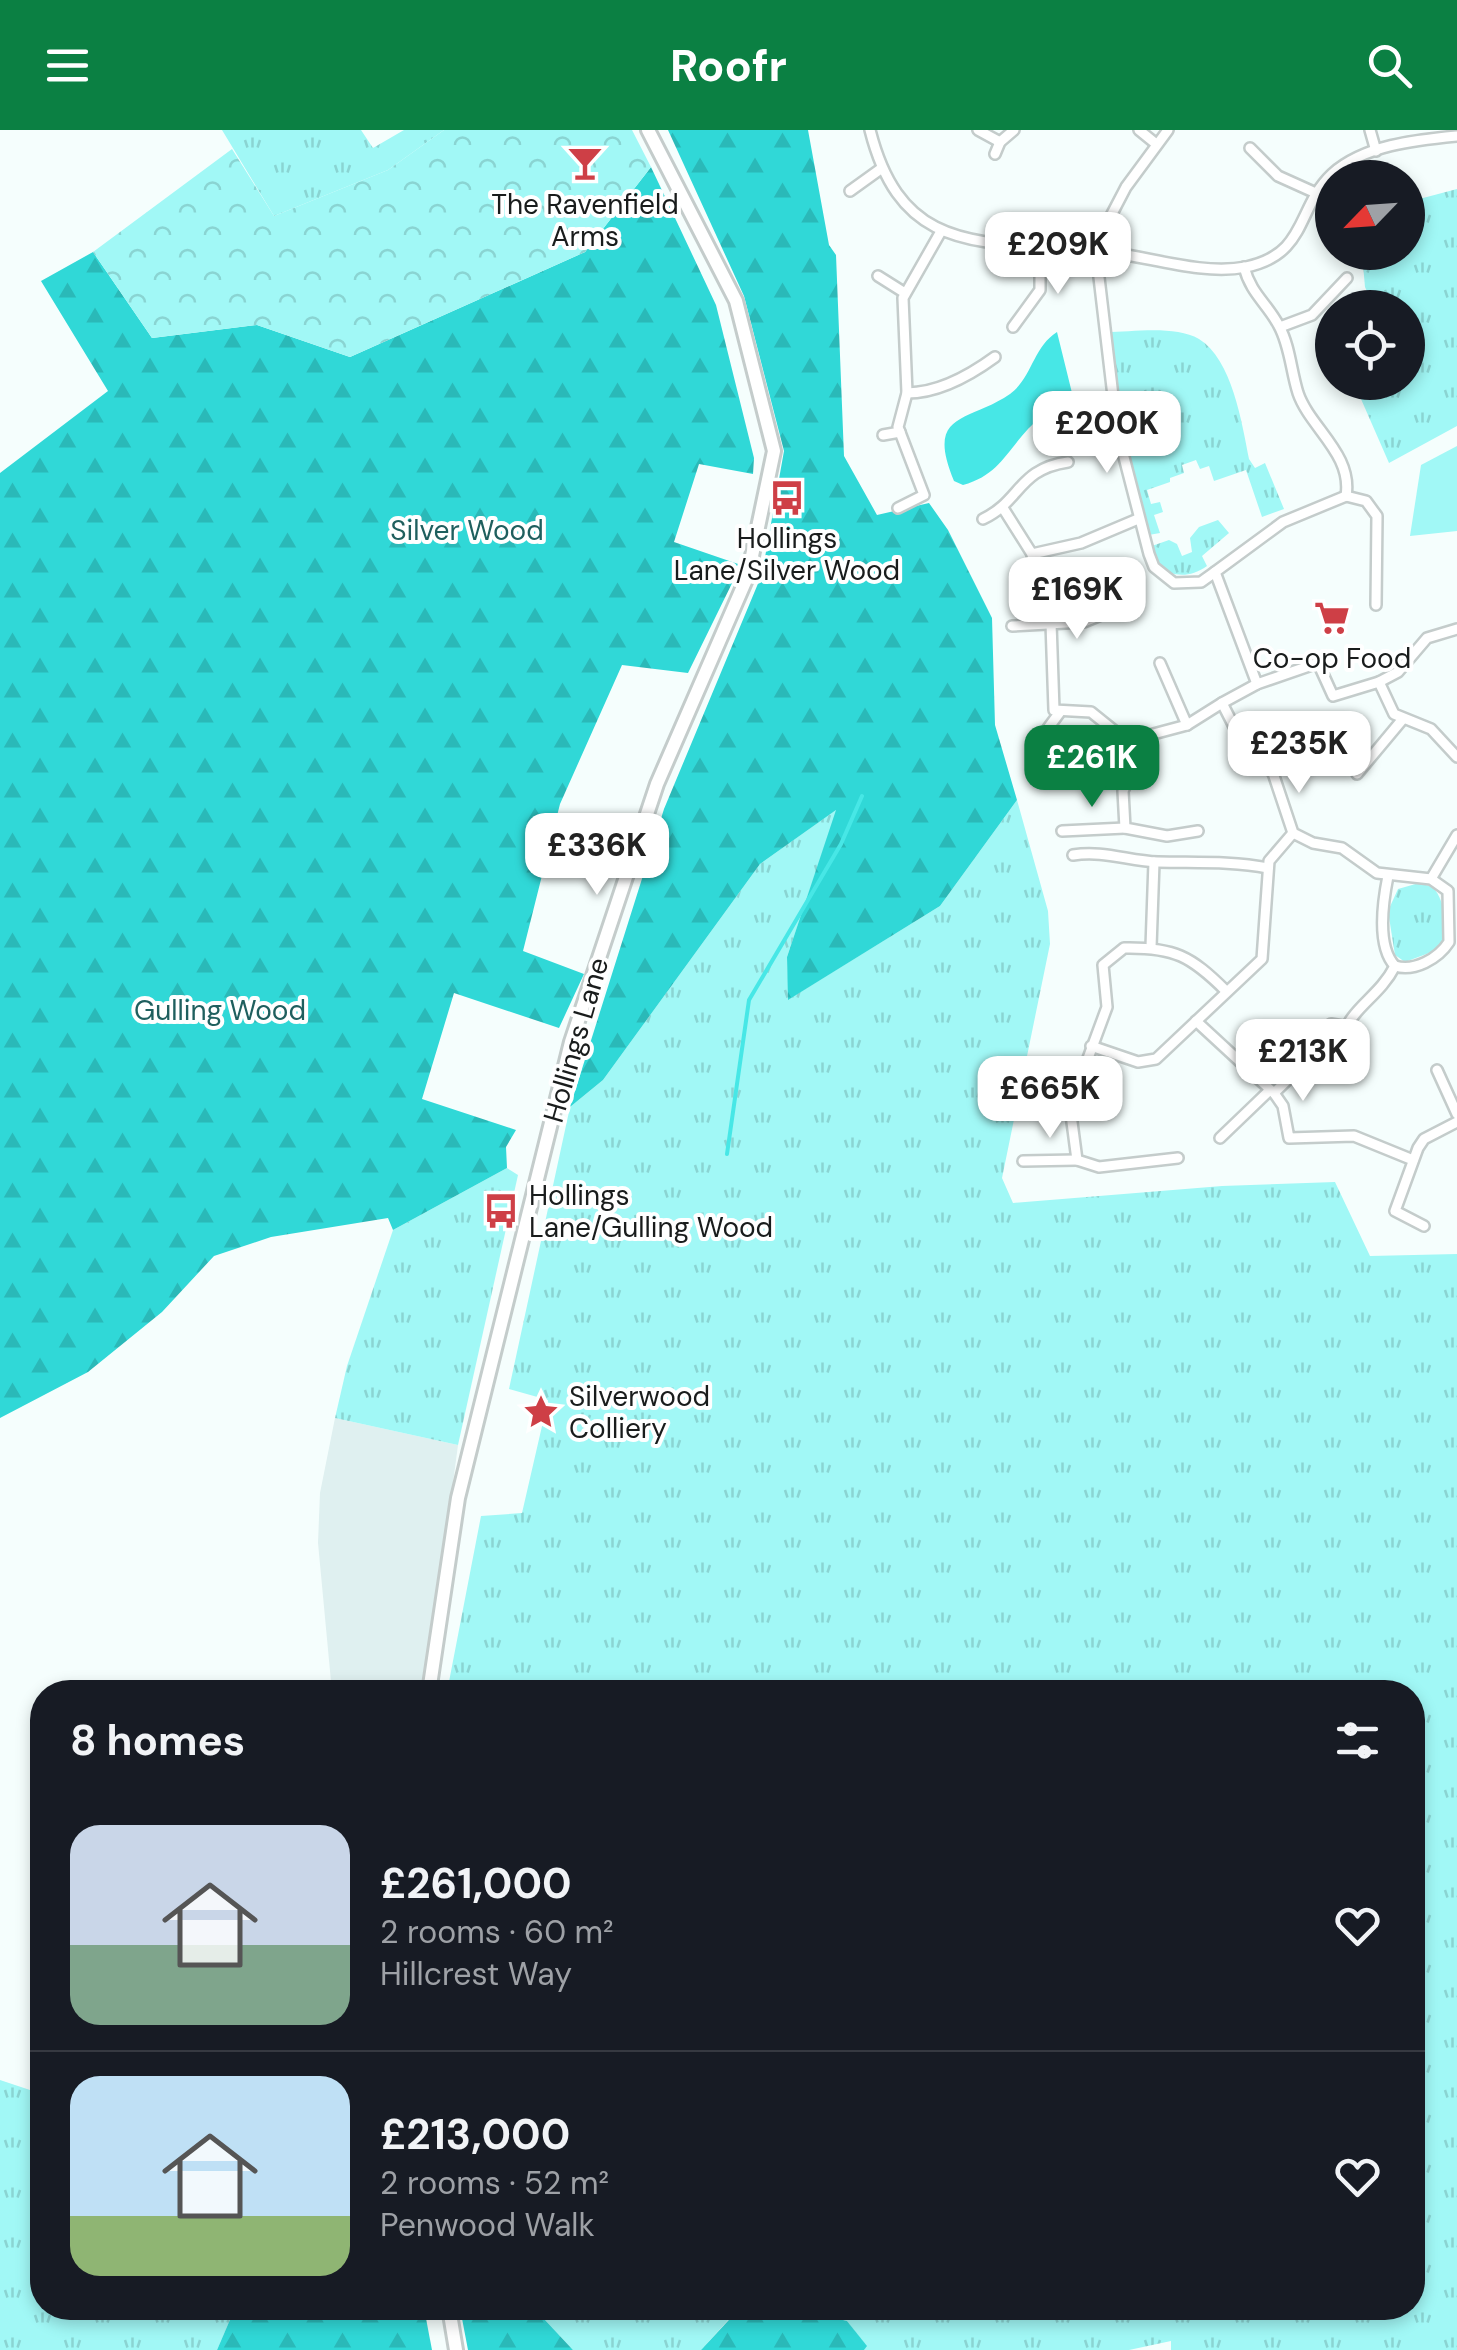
<!DOCTYPE html>
<html lang="en">
<head>
<meta charset="utf-8">
<style>
  body { margin:0; font-family:"DM Sans",sans-serif; background:#20242c; color:#f1f3f6; height:100vh; display:flex; flex-direction:column; font-size:38px; white-space:nowrap }
  * { box-sizing:border-box; margin:0 }
  p { font-size:32px; color:#9ea1a6 }
  .icon { flex:none; width:55px; height:55px; fill:none; stroke:currentColor; stroke-width:2; stroke-linecap:round; stroke-linejoin:round }
  .map { position:relative; flex:1; overflow:hidden }
  .side { position:absolute; left:30px; top:1550px; width:1395px; height:640px; display:flex; flex-direction:column; background:#171b24; border-radius:40px; box-shadow:0 5px 15px #0003 }
  .side>* { flex:none }
  .needle { width:65px; rotate:245deg }
  .fabs { position:absolute; left:1315px; top:30px; display:grid; gap:20px }
  .fabs a { display:grid; place-items:center; width:110px; height:110px; border-radius:50%; background:#171b24; box-shadow:0 5px 15px #0003; font-size:50px }
  .price { position:absolute; translate:-50% -85px; padding:0 22px; border-radius:20px; background:#fff; color:#222; font-size:32px; line-height:65px; filter:drop-shadow(0 2px 5px #0008) }
  .price::after { content:''; position:absolute; left:50%; top:60px; width:30px; height:22px; margin-left:-15px; background:inherit; clip-path:polygon(0 0,100% 0,50% 100%) }
  .price.current { background:#0b8043; color:#fff }
  ul { padding:0; list-style:none }
  li { display:flex; align-items:center; gap:30px; height:250px; padding:0 40px }
  li+li { border-top:2px solid #363941 }
  li span { display:grid; place-items:center; flex:none; width:280px; height:200px; border-radius:30px; color:#555 }
  li>.icon { margin-inline-start:auto }
  span .icon { width:120px; height:120px; fill:#fffc; stroke-width:1 }
  li b { font-size:42px }
  h2 { display:flex; justify-content:space-between; align-items:center; height:120px; padding:0 40px; font-size:42px }
  header { display:flex; justify-content:space-between; align-items:center; height:130px; padding:0 40px; background:#0b8043; color:#fff; font-size:45px; font-weight:700 }
  .map>svg:first-child { display:block }
  .built { fill:#dff0f0 }
  .grass { fill:url(#grass-tufts) }
  .forest { fill:url(#forest-firs) }
  .park { fill:url(#park-crowns) }
  .garden { fill:#a1f8f6 }
  .water { fill:#47e7e6 }
  .lines { fill:none; stroke-linecap:round; stroke-linejoin:round }
  .stream { stroke:#47e7e6; stroke-width:4 }
  .street-casing { stroke:#c4cccb; stroke-width:14 }
  .secondary-casing { stroke:#c4cccb; stroke-width:18 }
  .street { stroke:#fff; stroke-width:9 }
  .secondary { stroke:#fff; stroke-width:12 }
  .labels { text-anchor:middle; dominant-baseline:central; stroke-width:8; stroke-linejoin:round; paint-order:stroke }
  .poi-label { font-size:28px; fill:#191c1c; stroke:#fff }
  .park-label { font-size:28px; fill:#1f5f5e; stroke:#fff }
  .street-label { font-size:28px; fill:#191c1c; stroke:#fff }
</style>
</head>
<body>
<header><svg class="icon" aria-label="menu" viewBox="0 0 24 24"><path d="M4 6h16M4 12h16M4 18h16"/></svg>Roofr<svg class="icon" aria-label="search" viewBox="0 0 24 24"><circle cx="10" cy="10" r="6"/><path d="M15 15l6 6"/></svg></header>
<div class="map">
<svg width="1457" height="2220" viewBox="0 0 1457 2220">
  <defs>
    <pattern id="grass-tufts" width="24" height="20" patternUnits="userSpaceOnUse" patternTransform="scale(2.5)"><rect width="24" height="20" fill="#a1f8f6"/><path d="M3 7l-1-3M5 7V3M7 7l1-3M15 17l-1-3M17 17v-4M19 17l1-3" fill="none" stroke="#8ad4d2"/></pattern>
    <pattern id="forest-firs" width="22" height="20" patternUnits="userSpaceOnUse" patternTransform="scale(2.5)"><rect width="22" height="20" fill="#30d8d7"/><path d="M5 1l3.5 6h-7zM16 11l3.5 6h-7z" fill="#2ab9b8"/></pattern>
    <pattern id="park-crowns" width="20" height="18" patternUnits="userSpaceOnUse" patternTransform="scale(2.5)"><rect width="20" height="18" fill="#a1f8f6"/><path d="M2 6a3 3 0 1 1 6 0M12 15a3 3 0 1 1 6 0" fill="none" stroke="#8ad4d2"/></pattern>
  </defs>
  <rect width="100%" height="100%" fill="#f5fefd"/>
  <polygon class="built" points="335,1288 458,1315 425,1562 332,1562 318,1413 320,1363"/>
  <g class="grass">
    <polygon points="222,0 361,0 373,18 404,0 444,0 388,40 274,86"/>
    <polygon points="1457,59 1457,296 1389,333 1354,253 1408,252 1408,178 1374,177 1365,157 1362,123 1408,122 1408,72"/>
    <path d="M1106,202c27,0 69,-7 93,7 33,20 43,84 50,120l6,9 10,-5 19,46 -22,8 -16,-47 -32,11 -5,-15 -9,3 -4,-9 -14,5 2,8 -14,5v4l-23,8 4,14 9,-2 3,10 -9,3 6,18 -17,3 -13,-47z"/>
    <path d="M1218,390l11,13 -27,23 5,10c-19,13 -33,10 -53,1l-5,-20 20,-7 8,4 5,12 10,-4 -2,-14 9,-11z"/>
    <polygon points="1017,670 1048,781 1050,814 1002,1048 1013,1073 1222,1056 1335,1052 1370,1126 1457,1124 1457,2220 1171,2220 1171,2211 1129,2220 864,2220 866,2216 847,2191 796,2178 1412,2178 1412,1562 447,1562 481,1386 522,1383 548,1270 509,1259 570,977 603,950 760,734 837,679 787,827 789,869 940,776"/>
    <path d="M1419,753l14,4c13,16 18,46 4,63l-32,12 -10,-7 -7,-44 10,-22z"/>
    <polygon points="507,1038 518,1045 458,1315 335,1288 347,1236 393,1100"/>
    <polygon points="0,1950 42,1964 42,2178 235,2178 217,2220 0,2220"/>
    <polygon points="478,2178 739,2178 701,2220 573,2220 545,2190 486,2188"/>
  </g>
  <g class="forest">
    <polygon points="668,0 808,0 829,115 836,125 844,326 877,385 929,373 948,400 992,488 995,595 1017,670 940,776 788,870 787,827 836,680 760,734 603,950 570,977 664,679 762,444 784,321 744,166"/>
    <polygon points="651,37 716,175 754,328 753,344 699,334 674,412 741,435 688,543 622,535 560,674 523,821 584,844 559,898 454,863 422,969 516,1000 506,1017 507,1038 393,1100 388,1088 271,1107 214,1126 162,1182 88,1242 0,1288 0,343 108,261 41,151 93,122 152,208 257,195 350,227 585,122"/>
    <polygon points="235,2178 424,2178 432,2220 217,2220"/>
    <polygon points="460,2178 478,2178 486,2188 545,2190 573,2220 468,2220"/>
    <polygon points="740,2178 796,2178 847,2191 867,2216 864,2220 701,2220"/>
  </g>
  <polygon class="park" points="444,0 632,0 651,37 585,122 350,227 257,195 152,208 93,122 232,19 274,86 388,40"/>
  <polygon class="garden" points="1457,316 1457,401 1410,406 1421,335"/>
  <path class="water" d="M1057,202l15,61c-13,14 -31,22 -44,36 -23,25 -30,46 -65,56l-9,-4c-29,-70 14,-58 56,-87 22,-16 23,-47 47,-62z"/>
  <g class="lines">
    <polyline class="stream" points="727,1024 749,870 841,714 862,666"/>
    <defs>
      <g id="street">
        <path d="M870,0c31,122 106,111 211,120"/>
        <polyline points="978,0 1000,12"/>
        <polyline points="1139,0 1155,13"/>
        <polyline points="1370,0 1376,21"/>
        <polyline points="1250,18 1278,46 1318,64"/>
        <polyline points="995,24 1000,12 1014,0"/>
        <polyline points="850,61 882,38"/>
        <polyline points="1102,103 1126,57 1168,0"/>
        <circle cx="1098" cy="121" r="18"/>
        <path d="M1115,123c41,6 90,22 131,14 62,-13 50,-59 86,-93 32,-29 84,-34 125,-38"/>
        <path d="M1244,137c7,27 23,36 35,59 11,20 12,45 19,67 12,35 55,61 48,103"/>
        <polyline points="1098,139 1117,300 1149,424 1154,437 1174,453 1201,452 1215,442"/>
        <polyline points="878,146 905,163"/>
        <polyline points="1013,197 1040,160 1040,117"/>
        <polyline points="1280,197 1312,185 1347,148"/>
        <path d="M907,263c32,0 62,-17 88,-36"/>
        <polyline points="883,305 900,302"/>
        <polyline points="1346,366 1366,371 1377,386 1376,475"/>
        <polyline points="898,378 924,365 898,297 907,263 903,168 940,103"/>
        <polyline points="1003,378 1032,424 1034,439"/>
        <path d="M983,389c38,-18 35,-50 85,-57"/>
        <polyline points="1032,424 1081,413 1138,389"/>
        <polyline points="1051,493 1054,580 1091,582 1127,611 1187,595 1222,573"/>
        <polyline points="1012,496 1084,492 1125,475"/>
        <polyline points="1160,533 1187,595"/>
        <polyline points="1379,552 1398,542 1427,508 1457,499"/>
        <polyline points="1257,554 1215,442 1283,392 1346,366"/>
        <polyline points="1127,611 1130,646 1123,661 1125,698 1167,706 1198,701"/>
        <polyline points="1044,631 1043,605 1060,582"/>
        <polyline points="1357,644 1402,590"/>
        <polyline points="1062,701 1125,698"/>
        <path d="M1073,725c30,-5 56,6 85,7 38,1 73,-1 110,6"/>
        <path d="M1388,746c-5,25 -12,70 7,90 19,6 43,-7 54,-24l-1,-51 -17,-12 -54,-6 -35,-25 -29,-5 -20,-10 -20,-60 -30,-29 -21,-41 35,-19 61,-21 15,33 46,-14 15,32 37,15 26,28"/>
        <polyline points="1431,749 1457,705"/>
        <polyline points="1151,817 1154,732"/>
        <polyline points="1196,891 1274,963 1283,976 1289,1008 1354,1006 1413,1030"/>
        <polyline points="1091,916 1138,932 1156,929 1262,829 1269,731 1293,703"/>
        <polyline points="1307,931 1307,916 1331,894 1343,896"/>
        <polyline points="1437,940 1457,984"/>
        <path d="M1274,963l33,-32h12l22,-20c9,-34 37,-42 54,-75"/>
        <polyline points="1220,1008 1270,960"/>
        <path d="M1178,1028l-79,9 -22,-7 -7,-53 37,-100 -4,-42 21,-17c50,-1 67,8 102,43"/>
        <polyline points="1023,1031 1077,1030"/>
        <polyline points="1424,1096 1395,1081 1418,1018 1424,1009 1457,992"/>
      </g>
      <g id="secondary">
        <polyline points="429,1562 458,1368 571,912 657,654 748,445 774,321 736,171 648,0"/>
        <polyline points="449,2178 456,2220"/>
      </g>
    </defs>
    <use href="#street" class="street-casing"/>
    <use href="#secondary" class="secondary-casing"/>
    <use href="#street" class="street"/>
    <use href="#secondary" class="secondary"/>
  </g>
  <defs>
    <symbol id="bar-bare" viewBox="-9 -9 18 18"><path d="M-6-5H6L.8 .8V4.5H3.5V6h-7V4.5H-.8V.8Z" fill="#ce3f46" stroke="#fff" stroke-width="2.5" paint-order="stroke"/></symbol>
    <symbol id="bus-bare" viewBox="-9 -9 18 18"><path d="M-5-6H5V4H4V6H2V4H-2V6H-4V4H-5ZM-3.5-4V0h7V-4ZM-3.5 1.2v1.5H-2V1.2ZM2 1.2v1.5H3.5V1.2Z" fill="#ce3f46" stroke="#fff" stroke-width="2.5" paint-order="stroke"/></symbol>
    <symbol id="supermarket-bare" viewBox="-9 -9 18 18"><path d="M-6-5.5h2.5l.6 2H6L4.5 2H-2.5L-4.4-4H-6ZM-1.5 3.2a1.3 1.3 0 1 0 .1 0ZM3 3.2a1.3 1.3 0 1 0 .1 0Z" fill="#ce3f46" stroke="#fff" stroke-width="2.5" paint-order="stroke"/></symbol>
    <symbol id="sight-bare" viewBox="-9 -9 18 18"><path d="M0-6L1.8-2.2L6-1.7L2.9 1.2L3.7 5.4L0 3.3L-3.7 5.4L-2.9 1.2L-6-1.7L-1.8-2.2Z" fill="#ce3f46" stroke="#fff" stroke-width="2.5" paint-order="stroke"/></symbol>
  </defs>
  <g fill-rule="evenodd">
    <use href="#bar-bare" x="560" y="8" width="50" height="50"/>
    <use href="#bus-bare" x="762" y="343" width="50" height="50"/>
    <use href="#supermarket-bare" x="1307" y="463" width="50" height="50"/>
    <use href="#bus-bare" x="476" y="1056" width="50" height="50"/>
    <use href="#sight-bare" x="516" y="1257" width="50" height="50"/>
  </g>
  <g class="labels">
    <g class="poi-label">
      <text x="585" y="74">The Ravenfield<tspan x="585" dy="32">Arms</tspan></text>
      <text x="787" y="408">Hollings<tspan x="787" dy="32">Lane/Silver Wood</tspan></text>
      <text x="1332" y="528">Co-op Food</text>
      <text x="529" y="1065" text-anchor="start">Hollings<tspan x="529" dy="32">Lane/Gulling Wood</tspan></text>
      <text x="569" y="1266" text-anchor="start">Silverwood<tspan x="569" dy="32">Colliery</tspan></text>
    </g>
    <g class="park-label">
      <text x="467" y="400">Silver Wood</text>
      <text x="220" y="880">Gulling Wood</text>
    </g>
    <g class="street-label">
      <text transform="translate(576 910) rotate(-74)">Hollings Lane</text>
    </g>
  </g>
</svg>
<div class="fabs">
<a><svg class="needle" viewBox="-14 -14 28 28"><path d="M0-13l5 13h-10z" fill="#e53935"/><path d="M0 13l5-13h-10z" fill="#9ea1a6"/></svg></a>
<a><svg class="icon" aria-label="locate" viewBox="0 0 24 24"><circle cx="12" cy="12" r="6"/><path d="M12 2v4M12 18v4M2 12h4M18 12h4"/></svg></a>
</div>
<b class="price" style="left:1058px;top:167px">£209K</b>
<b class="price" style="left:1107px;top:346px">£200K</b>
<b class="price" style="left:1077px;top:512px">£169K</b>
<b class="price" style="left:1299px;top:666px">£235K</b>
<b class="price current" style="left:1092px;top:680px">£261K</b>
<b class="price" style="left:597px;top:768px">£336K</b>
<b class="price" style="left:1303px;top:974px">£213K</b>
<b class="price" style="left:1050px;top:1011px">£665K</b>
<section class="side">
<h2>8 homes<svg class="icon" aria-label="filters" viewBox="0 0 24 24"><path d="M4 7h16M4 17h16"/><circle cx="9" cy="7" r="2"/><circle cx="15" cy="17" r="2"/></svg></h2>
<ul>
<li><span style="background:linear-gradient(#c9d6e8 60%,#7fa58c 0)"><svg class="icon" aria-label="home" viewBox="0 0 24 24"><path d="M3 11l9-7 9 7M6 9v11h12V9"/></svg></span><div><b>£261,000</b><p>2 rooms · 60 m²</p><p>Hillcrest Way</p></div><svg class="icon" aria-label="heart" viewBox="0 0 24 24"><path d="M12 20l-8-8c-3-5 5-10 8-4 3-6 11-1 8 4z"/></svg></li>
<li><span style="background:linear-gradient(#bfe0f5 70%,#8fb573 0)"><svg class="icon" aria-label="home" viewBox="0 0 24 24"><path d="M3 11l9-7 9 7M6 9v11h12V9"/></svg></span><div><b>£213,000</b><p>2 rooms · 52 m²</p><p>Penwood Walk</p></div><svg class="icon" aria-label="heart" viewBox="0 0 24 24"><path d="M12 20l-8-8c-3-5 5-10 8-4 3-6 11-1 8 4z"/></svg></li>
</ul>
</section>
</div>
</body>
</html>
